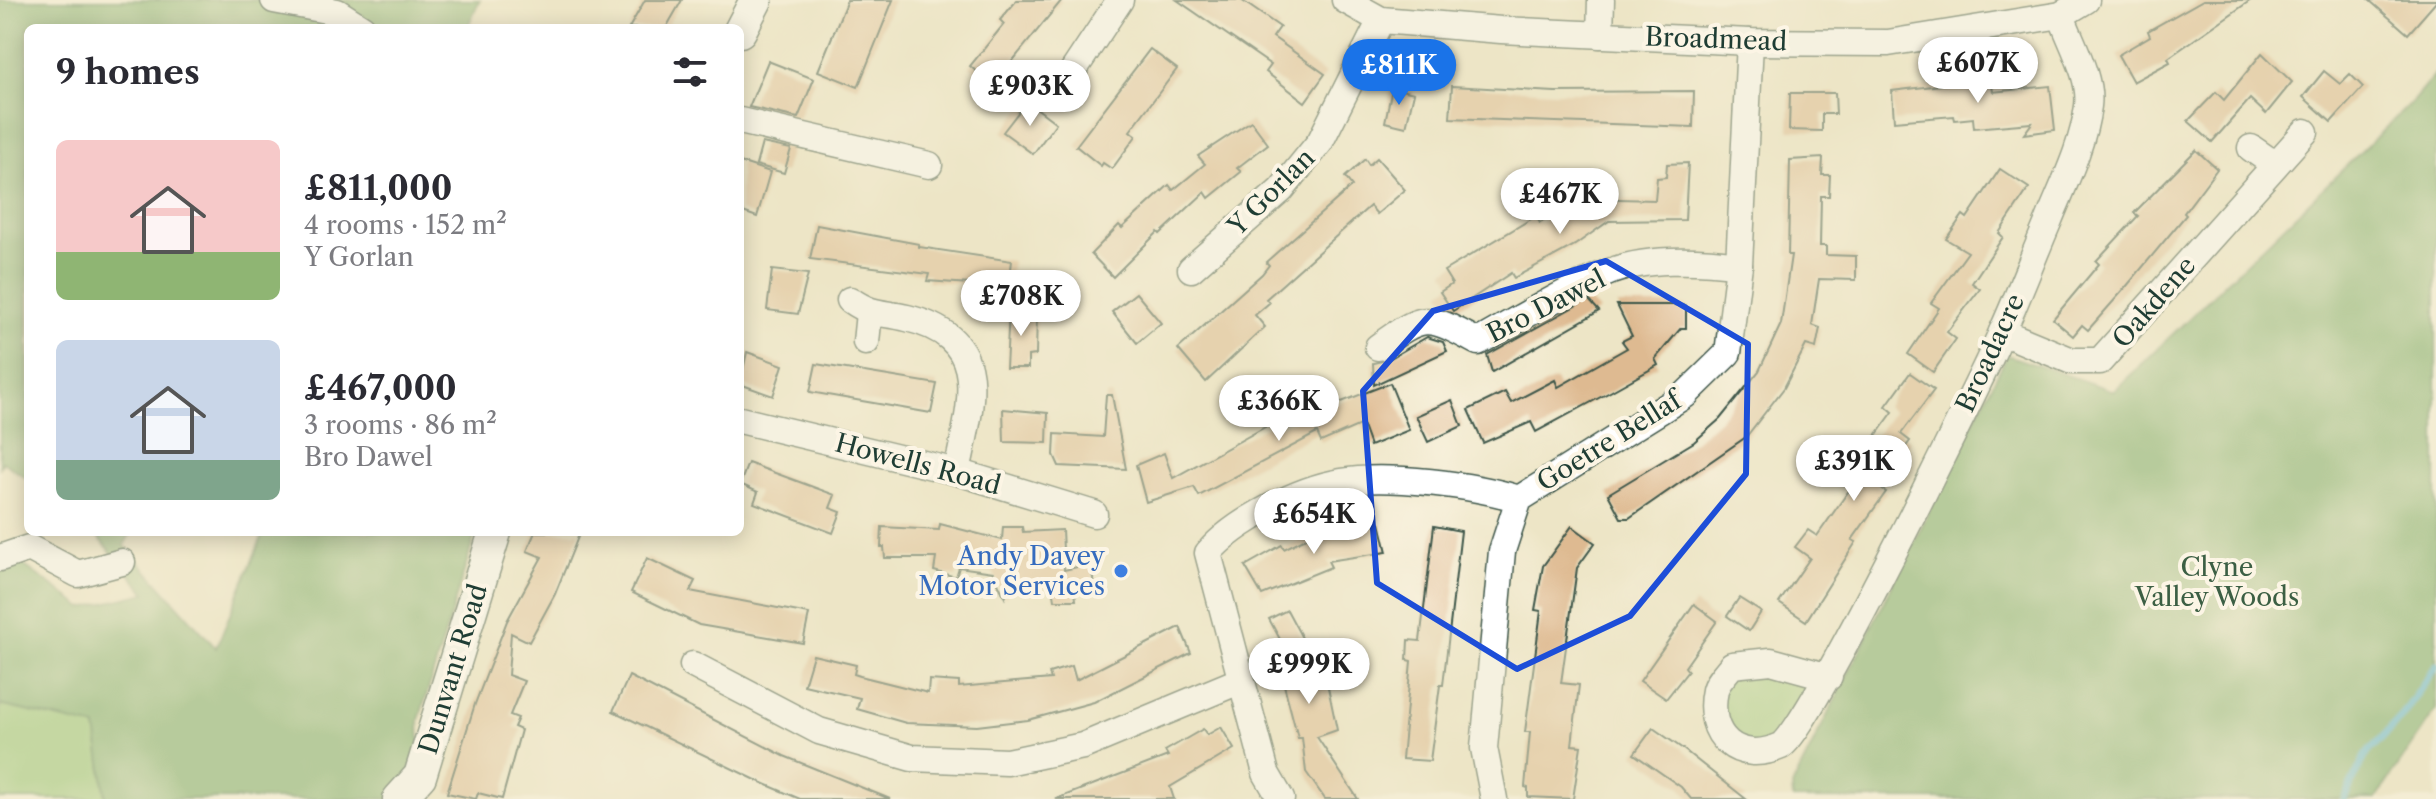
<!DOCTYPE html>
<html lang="en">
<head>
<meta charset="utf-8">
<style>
  body { margin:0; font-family:"Libre Caslon Text",serif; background:#f2f2f3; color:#2b2b33; height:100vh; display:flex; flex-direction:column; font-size:30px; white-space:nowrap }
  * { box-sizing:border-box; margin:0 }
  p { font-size:26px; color:#7c7c81 }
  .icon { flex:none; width:44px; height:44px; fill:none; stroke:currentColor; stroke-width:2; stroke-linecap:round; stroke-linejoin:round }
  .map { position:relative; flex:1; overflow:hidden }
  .panel { position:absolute; left:24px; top:24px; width:720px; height:512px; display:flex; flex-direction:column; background:#fff; border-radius:12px; box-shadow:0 4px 20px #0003 }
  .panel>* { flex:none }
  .price { position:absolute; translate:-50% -68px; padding:0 18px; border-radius:28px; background:#fff; color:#222; font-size:26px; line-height:52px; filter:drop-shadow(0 2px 4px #0008) }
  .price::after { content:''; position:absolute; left:50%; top:48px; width:24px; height:18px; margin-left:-12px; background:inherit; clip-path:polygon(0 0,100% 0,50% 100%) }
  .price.selected { background:#1a73e8; color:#fff }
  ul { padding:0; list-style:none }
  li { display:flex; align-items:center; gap:24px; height:200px; padding:0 32px }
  li span { display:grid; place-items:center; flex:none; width:224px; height:160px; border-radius:12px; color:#555 }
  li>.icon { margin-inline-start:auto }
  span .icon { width:96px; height:96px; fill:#fffc; stroke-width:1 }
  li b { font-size:34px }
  h2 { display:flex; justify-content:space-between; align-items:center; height:96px; padding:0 32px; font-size:34px }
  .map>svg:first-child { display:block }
  .green { fill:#94c676; stroke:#5a8255; stroke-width:2 }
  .forest { fill:#77ab67; stroke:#4b744e; stroke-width:2 }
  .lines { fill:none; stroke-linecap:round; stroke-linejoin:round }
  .stream { stroke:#5bb7d9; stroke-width:7 }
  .building { fill:#deba91 }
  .minor-casing { stroke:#3e564a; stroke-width:29 }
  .major-casing { stroke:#3e564a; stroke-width:35 }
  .minor { stroke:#fff; stroke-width:26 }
  .major { stroke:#fff; stroke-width:32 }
  .marked { fill:none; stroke:#1d4ed8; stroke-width:6; stroke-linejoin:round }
  .shop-dot { fill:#3f7fe0; stroke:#fcf5e5; stroke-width:3 }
  .labels { text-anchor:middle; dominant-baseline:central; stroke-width:8; stroke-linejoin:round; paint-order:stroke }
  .street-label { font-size:26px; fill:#1f3d34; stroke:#fcf5e5 }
  .shop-label { font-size:26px; fill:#366cbe; stroke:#fcf5e5; text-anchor:end }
  .park-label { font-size:26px; fill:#3c5f44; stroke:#fcf5e5 }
</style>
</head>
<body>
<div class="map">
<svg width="2436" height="799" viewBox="0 0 2436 799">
  <rect width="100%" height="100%" fill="#fcf5e5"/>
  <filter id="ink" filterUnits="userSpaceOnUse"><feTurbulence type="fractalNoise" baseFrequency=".0125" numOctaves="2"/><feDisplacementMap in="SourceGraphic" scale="16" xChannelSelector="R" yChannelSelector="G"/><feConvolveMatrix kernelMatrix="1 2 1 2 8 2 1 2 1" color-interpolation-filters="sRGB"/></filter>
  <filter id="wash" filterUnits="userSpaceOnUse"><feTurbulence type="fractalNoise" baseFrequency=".006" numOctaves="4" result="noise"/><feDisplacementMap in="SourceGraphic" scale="32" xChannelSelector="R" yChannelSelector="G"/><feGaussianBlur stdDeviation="1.8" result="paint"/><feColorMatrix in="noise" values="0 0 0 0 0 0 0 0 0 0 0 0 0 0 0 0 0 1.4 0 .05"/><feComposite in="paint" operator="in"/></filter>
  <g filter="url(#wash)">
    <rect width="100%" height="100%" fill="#ede5c6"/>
    <g class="green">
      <polygon points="1732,665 1829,677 1786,744 1735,749 1716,687"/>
      <polygon points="0,705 96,727 106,799 0,799"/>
    </g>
    <g class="forest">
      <polygon points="0,0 480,0 467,28 28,28 28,479 3,462 0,467"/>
      <polygon points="2436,73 2436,710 2376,799 1793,799 1792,786 2007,355 2114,391 2412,102"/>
      <polygon points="94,532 132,532 124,545 216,648 264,532 476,532 419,720 422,793 431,799 106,799 96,727 0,705 0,548 83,608 146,593"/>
    </g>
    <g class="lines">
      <polyline class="stream" points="2344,799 2365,756 2401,717 2436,666"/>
    </g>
    <g id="blocks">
      <g class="building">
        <polygon points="645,0 682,0 666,28 629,28"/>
        <polygon points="847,0 893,0 858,87 818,71"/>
        <polygon points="1017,0 1062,0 993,85 970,66 1004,24 1000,20"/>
        <polygon points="1177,0 1241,0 1280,27 1273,37 1325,74 1305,102 1266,72 1271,65"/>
        <polygon points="2203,0 2251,0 2168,58 2170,62 2133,82 2118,55 2150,36 2148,31"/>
        <polygon points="2369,0 2436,0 2436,2 2408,34"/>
        <polygon points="1150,49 1177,69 1130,131 1136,136 1112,169 1103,163 1101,166 1076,146"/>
        <polygon points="2262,53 2292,82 2266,114 2250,99 2212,142 2188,121 2216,92 2224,100"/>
        <polygon points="768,61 814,79 798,118 749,107"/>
        <polygon points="2324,71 2340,84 2350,74 2363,87 2331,122 2303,97"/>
        <polygon points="1991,79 1993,92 2050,86 2055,130 2024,134 2032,123 1974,128 1973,118 1955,120 1954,116 1894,121 1892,91"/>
        <polygon points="1452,86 1555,92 1694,91 1693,127 1450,118"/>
        <polygon points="1392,88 1414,93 1406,127 1385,122"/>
        <polygon points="1790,93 1835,93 1836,114 1822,114 1822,131 1789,130"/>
        <polygon points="1027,101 1056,123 1033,154 1003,132"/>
        <polygon points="1251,121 1268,144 1237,168 1241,172 1209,198 1205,192 1160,234 1158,232 1113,277 1091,254 1119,225 1122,228 1169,185 1173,190 1205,164 1198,156"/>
        <polygon points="762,143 791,149 784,173 756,165"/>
        <polygon points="2196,150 2217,169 2184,213 2186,215 2126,287 2088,330 2082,325 2073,336 2053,319 2099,264 2096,261 2138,216 2134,213"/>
        <polygon points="1377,158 1405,190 1377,214 1370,206 1266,299 1269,303 1255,315 1265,327 1206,382 1178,349 1262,274 1269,265 1266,262 1352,186 1345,177 1365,159 1369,165"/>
        <polygon points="1823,158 1822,175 1830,175 1829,196 1821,196 1820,246 1826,246 1826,255 1856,256 1856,280 1819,279 1812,325 1820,328 1816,348 1806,345 1784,388 1746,437 1629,518 1621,518 1608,494 1694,442 1720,419 1759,371 1781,324 1791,255 1788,255 1790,160"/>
        <polygon points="740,162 770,172 757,217 740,211"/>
        <polygon points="1688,163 1685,220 1609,221 1575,245 1514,278 1511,273 1453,311 1440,292 1452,284 1444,271 1536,216 1540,223 1580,198 1655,200 1657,178 1666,177 1667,164"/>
        <polygon points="2000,169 2029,188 1999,233 2003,237 1972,283 1980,289 1947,332 1956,339 1933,372 1908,354 1939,308 1931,303 1968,252 1946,239 1963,215 1967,218"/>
        <polygon points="817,225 919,244 919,247 1012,261 1008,292 985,289 985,285 927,281 929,274 810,259"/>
        <polygon points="772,270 808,274 798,314 767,310"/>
        <polygon points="1136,293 1161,323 1137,343 1112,312"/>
        <polygon points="1588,299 1599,311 1492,372 1487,355"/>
        <polygon points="1617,305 1686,305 1686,328 1681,328 1655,359 1658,365 1610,392 1536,432 1531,422 1483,443 1468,410 1505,392 1511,403 1555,380 1558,387 1627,348 1622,341 1632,336"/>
        <polygon points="1009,311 1037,311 1036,355 1028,356 1028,368 1006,368"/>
        <polygon points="1427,337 1443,342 1447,351 1374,385 1373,363 1387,360"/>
        <polygon points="747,352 783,365 773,396 740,384"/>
        <polygon points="816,364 937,384 931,413 810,392"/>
        <polygon points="1910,373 1934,390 1901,434 1910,441 1877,486 1886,492 1852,540 1856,542 1806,621 1779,603 1810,558 1795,547 1808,530 1817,536 1869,462 1861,456 1893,412 1886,406"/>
        <polygon points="1390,383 1409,430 1370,446 1362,424 1321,442 1317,433 1199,496 1194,487 1146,502 1136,465 1164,453 1173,478 1276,421 1280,426"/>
        <polygon points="1106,395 1112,395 1126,469 1059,466 1054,455 1055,434 1103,437"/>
        <polygon points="1452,400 1462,426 1428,442 1416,416"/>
        <polygon points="1003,409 1048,413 1047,443 1004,442"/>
        <polygon points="748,463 835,495 830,508 841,512 833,533 754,503 758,492 740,484"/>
        <polygon points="1380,523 1387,552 1328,561 1331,567 1262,595 1245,566 1282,545 1284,549 1314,534"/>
        <polygon points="940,524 1002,540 1003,527 1022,527 1023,532 1062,530 1064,570 1091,564 1094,586 1075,591 1076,600 1055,600 1052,580 1013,579 1005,598 993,572 959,567 956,577 934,571 936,558 885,558 884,547 881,547 882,527 939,530"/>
        <polygon points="1434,526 1461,531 1443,685 1440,685 1430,761 1402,759 1411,661 1407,660 1408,640 1420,641"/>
        <polygon points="1572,526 1595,543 1577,568 1561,683 1579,685 1572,745 1581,746 1573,799 1528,797 1528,788 1525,787 1530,732 1525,732 1541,611 1535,610 1543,566"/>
        <polygon points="535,532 580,532 555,594 529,642 511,633 508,675 524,681 510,715 518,718 514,727 521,730 502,799 478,793 476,799 447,793 475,704 507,621 542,557 527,551"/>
        <polygon points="647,558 695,581 690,591 809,614 803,643 699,625 631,592"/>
        <polygon points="1739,598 1761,612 1749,631 1727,616"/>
        <polygon points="1694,604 1717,621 1685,667 1688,671 1666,699 1640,681"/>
        <polygon points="1287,610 1309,651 1317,649 1326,678 1337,730 1317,737 1358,799 1325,799 1306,772 1302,738 1298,738 1273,643 1281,641 1269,619"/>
        <polygon points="1180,627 1191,653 1094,702 1028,720 977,726 906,723 857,709 860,698 804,685 813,655 856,665 854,674 860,676 928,693 929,680 959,682 959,687 1051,679 1049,673 1072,666 1076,680"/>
        <polygon points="629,676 784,756 890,799 800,799 758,781 613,711"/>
        <polygon points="1221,727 1234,749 1170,787 1174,799 1056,799 1168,756 1165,751 1203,729 1207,735"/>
        <polygon points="1653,728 1683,749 1746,799 1691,799 1681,787 1634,754"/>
      </g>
    </g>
  </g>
  <g filter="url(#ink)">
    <use href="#blocks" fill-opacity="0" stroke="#3e564a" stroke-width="2"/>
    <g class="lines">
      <defs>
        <g id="minor">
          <polyline points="274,0 337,12 362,28"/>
          <polyline points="1345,0 1381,20 1501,30 1750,42 1888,43 2061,15 2086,0"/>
          <polyline points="1600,35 1601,0"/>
          <polyline points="1073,71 1120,0"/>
          <polyline points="740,121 929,165"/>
          <polyline points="2251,148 2274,164"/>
          <polyline points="1191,269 1281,190 1320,142 1381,20"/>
          <path d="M850,300c23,16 32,12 57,18 88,21 63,87 50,154"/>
          <polyline points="2002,332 2072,361 2100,361 2305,132"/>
          <polyline points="866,342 869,313"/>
          <path d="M1378,347c48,-35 49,-32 100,-5 41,-23 83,-49 126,-68 39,-17 94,-15 135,-9"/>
          <polyline points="740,420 957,472 1094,514"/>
          <polyline points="0,558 29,548 78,574 122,562"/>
          <polyline points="693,665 819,731 912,758 1007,762 1083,746 1239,681"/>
          <path d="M1829,677l-58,-16 -39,4c-5,7 -15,16 -17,25 -10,46 23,75 66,56 26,-12 199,-364 221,-414 17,-37 31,-75 47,-112 15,-37 34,-74 39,-114 4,-28 -18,-65 -27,-91"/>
          <path d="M1281,799l-15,-26 -58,-220c27,-32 91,-64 133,-71 47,-8 133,3 178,17"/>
          <polyline points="1494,799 1484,748 1502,551 1519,499 1685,395 1728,353 1739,265 1750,42"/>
        </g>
        <g id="major">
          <polyline points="740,31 756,0"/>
          <polyline points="399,799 420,776 495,532"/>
        </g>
      </defs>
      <use href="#minor" class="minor-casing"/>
      <use href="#major" class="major-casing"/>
      <use href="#minor" class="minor"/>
      <use href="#major" class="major"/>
    </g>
  </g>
  <path d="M0 0H2436V799H0ZM1606,261l142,83 -2,130 -116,142 -113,53 -140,-86 -14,-192 70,-80z" fill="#ede5c6" fill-opacity=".55" fill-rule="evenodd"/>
  <path class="marked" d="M1606,261l142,83 -2,130 -116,142 -113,53 -140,-86 -14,-192 70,-80z"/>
  <circle class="shop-dot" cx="1121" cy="571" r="8"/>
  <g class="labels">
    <g class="street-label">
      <text transform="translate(1716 39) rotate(2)">Broadmead</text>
      <text transform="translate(1271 192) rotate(-45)">Y Gorlan</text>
      <text transform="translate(2154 302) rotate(-49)">Oakdene</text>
      <text transform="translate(1546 306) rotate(-27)">Bro Dawel</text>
      <text transform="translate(1990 353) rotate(-65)">Broadacre</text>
      <text transform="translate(1609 441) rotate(-32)">Goetre Bellaf</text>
      <text transform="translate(918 464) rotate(15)">Howells Road</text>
      <text transform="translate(453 669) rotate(-73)">Dunvant Road</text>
    </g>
    <g class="shop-label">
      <text x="1105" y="556">Andy Davey<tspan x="1105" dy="30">Motor Services</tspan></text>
    </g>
    <g class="park-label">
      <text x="2217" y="567">Clyne<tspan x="2217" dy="30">Valley Woods</tspan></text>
    </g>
  </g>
</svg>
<b class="price" style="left:1978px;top:105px">£607K</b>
<b class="price selected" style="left:1399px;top:107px">£811K</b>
<b class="price" style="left:1030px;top:128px">£903K</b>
<b class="price" style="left:1560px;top:236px">£467K</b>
<b class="price" style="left:1021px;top:338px">£708K</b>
<b class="price" style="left:1279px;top:443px">£366K</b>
<b class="price" style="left:1854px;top:503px">£391K</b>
<b class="price" style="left:1314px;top:556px">£654K</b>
<b class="price" style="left:1309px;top:706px">£999K</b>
<section class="panel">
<h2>9 homes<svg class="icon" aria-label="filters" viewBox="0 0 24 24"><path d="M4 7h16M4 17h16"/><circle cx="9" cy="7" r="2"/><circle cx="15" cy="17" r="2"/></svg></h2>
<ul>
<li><span style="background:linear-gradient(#f6c9c9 70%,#8fb573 0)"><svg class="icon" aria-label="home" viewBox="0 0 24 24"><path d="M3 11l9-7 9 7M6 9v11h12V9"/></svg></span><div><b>£811,000</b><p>4 rooms · 152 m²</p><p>Y Gorlan</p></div></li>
<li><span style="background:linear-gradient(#c9d6e8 75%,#7fa58c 0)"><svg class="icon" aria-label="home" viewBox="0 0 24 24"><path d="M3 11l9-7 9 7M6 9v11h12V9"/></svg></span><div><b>£467,000</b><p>3 rooms · 86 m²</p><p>Bro Dawel</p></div></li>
</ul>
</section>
</div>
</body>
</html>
